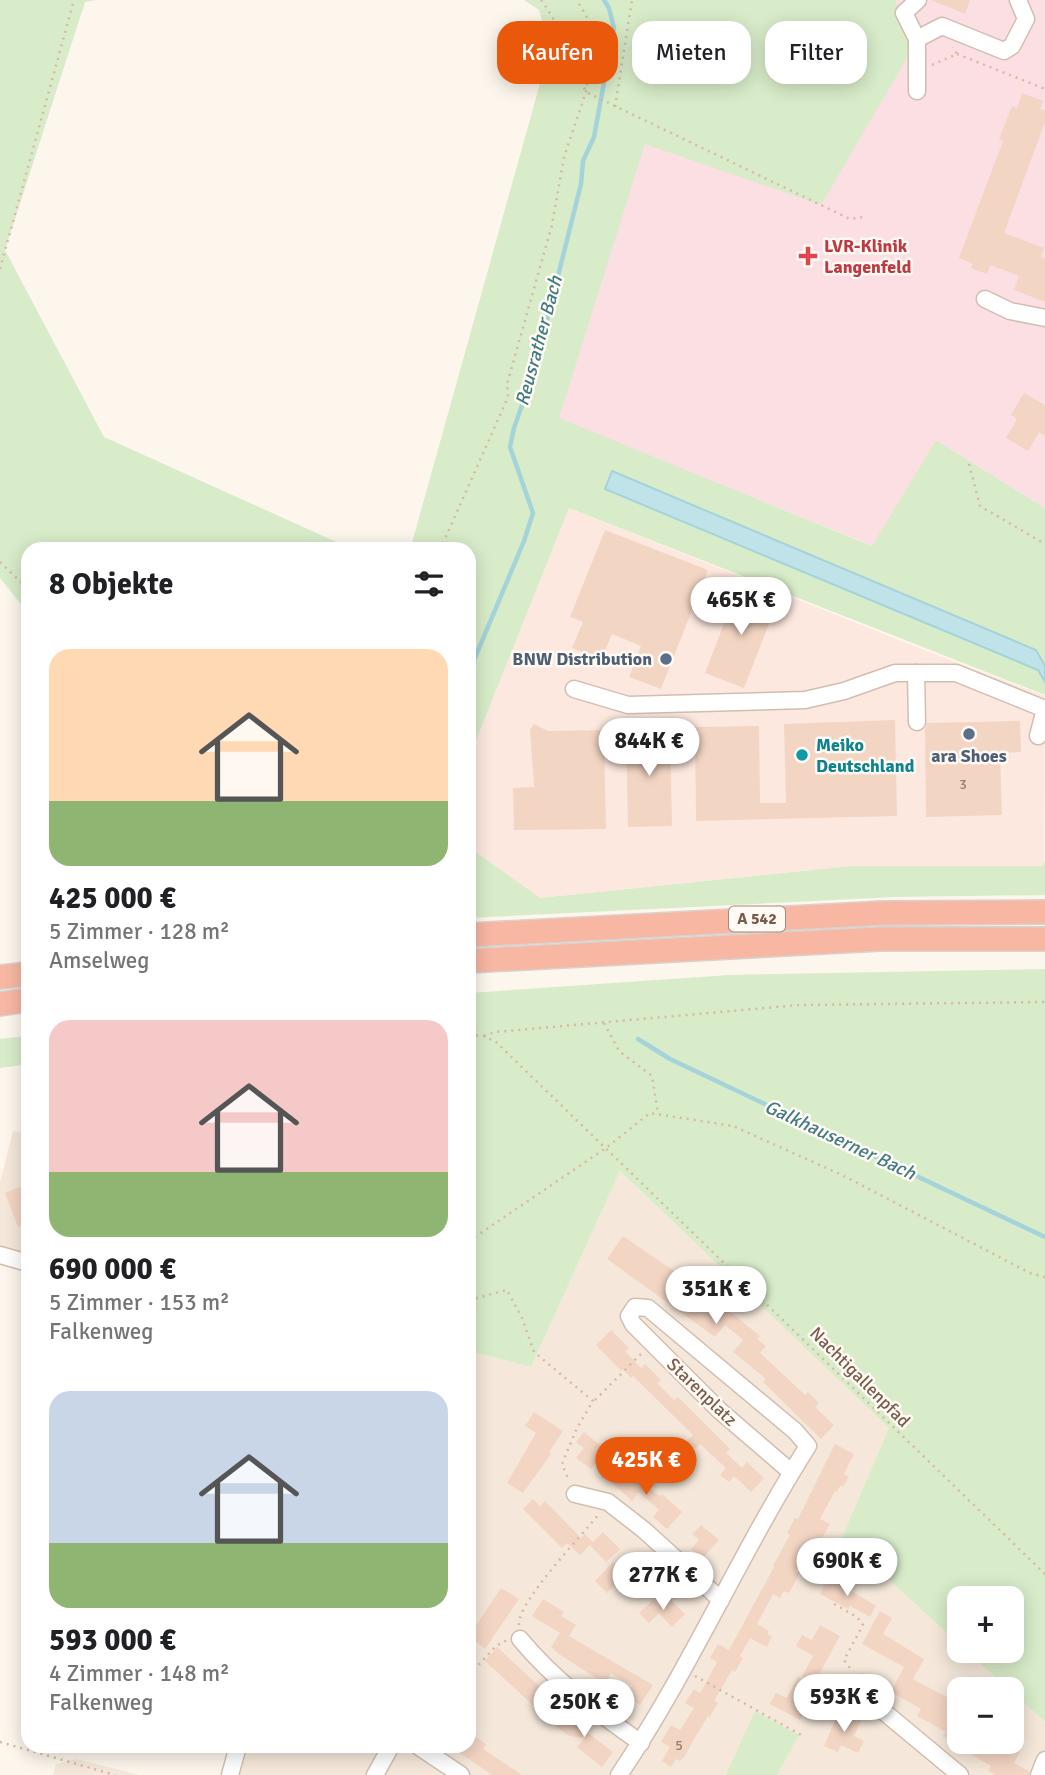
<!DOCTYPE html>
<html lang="de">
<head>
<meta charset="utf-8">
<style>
  body { margin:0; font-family:Signika,sans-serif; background:#f6f6f6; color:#202124; height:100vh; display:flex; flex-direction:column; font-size:26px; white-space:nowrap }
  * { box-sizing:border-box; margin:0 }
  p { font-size:23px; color:#757577 }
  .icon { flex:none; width:38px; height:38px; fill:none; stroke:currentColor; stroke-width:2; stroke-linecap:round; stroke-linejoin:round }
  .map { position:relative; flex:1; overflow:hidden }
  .sheet { position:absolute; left:21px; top:542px; width:455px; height:1211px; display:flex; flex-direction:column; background:#fff; border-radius:21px; box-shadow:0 4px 18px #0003 }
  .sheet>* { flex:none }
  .top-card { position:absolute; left:497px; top:21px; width:443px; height:63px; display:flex; gap:14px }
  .tools { position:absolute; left:947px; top:1586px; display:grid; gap:14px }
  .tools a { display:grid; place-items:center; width:77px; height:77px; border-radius:14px; background:#fff; box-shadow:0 4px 18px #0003; font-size:35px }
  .price { position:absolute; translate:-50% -60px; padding:0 16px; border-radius:24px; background:#fff; color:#222; font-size:23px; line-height:46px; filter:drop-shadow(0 2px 4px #0008) }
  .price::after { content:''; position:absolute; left:50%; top:42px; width:21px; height:16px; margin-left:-10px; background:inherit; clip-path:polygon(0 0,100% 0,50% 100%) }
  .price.current { background:#ea580c; color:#fff }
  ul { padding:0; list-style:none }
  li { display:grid; align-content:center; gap:14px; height:371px; padding:0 28px }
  li span { display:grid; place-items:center; height:217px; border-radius:21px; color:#555 }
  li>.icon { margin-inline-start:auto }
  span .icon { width:126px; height:126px; fill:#fffc; stroke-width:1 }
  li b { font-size:30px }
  h2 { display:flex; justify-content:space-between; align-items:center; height:84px; padding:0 28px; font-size:30px }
  .chip { padding:0 24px; border-radius:21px; background:#fff; box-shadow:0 4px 18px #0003; font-size:24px; line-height:63px }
  .chip.current { background:#ea580c; color:#fff }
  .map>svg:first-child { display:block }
  .residential { fill:#f5e8da }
  .commercial { fill:#fde8e0 }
  .medical { fill:#fbdfe3 }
  .green { fill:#d8ecc9 }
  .water { fill:#bfe3e8; stroke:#a5d3da; stroke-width:2 }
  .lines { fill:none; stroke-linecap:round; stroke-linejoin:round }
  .stream { stroke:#a5d3da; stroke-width:4.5 }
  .building { fill:#f3d5c3 }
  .minor-casing { stroke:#d1beb0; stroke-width:19 }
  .highway-casing { stroke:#dad1cd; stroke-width:26 }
  .path { stroke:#d9b8a5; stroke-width:2.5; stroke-dasharray:2 5; stroke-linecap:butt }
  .minor { stroke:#fff; stroke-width:16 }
  .highway { stroke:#f7b7a3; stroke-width:23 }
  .health-dot { fill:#e0444e; stroke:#fffaf3; stroke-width:2.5 }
  .service-dot { fill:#5c6f8a; stroke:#fffaf3; stroke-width:2.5 }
  .culture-dot { fill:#0f9aa8; stroke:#fffaf3; stroke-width:2.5 }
  .labels { text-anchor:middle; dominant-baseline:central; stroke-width:5; stroke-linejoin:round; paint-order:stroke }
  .number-label { font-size:14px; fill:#987a6a }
  .shield { fill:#fffaf3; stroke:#a28b7f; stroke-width:2 }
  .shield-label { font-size:16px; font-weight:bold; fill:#7a5c4d }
  .health-label { font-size:18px; font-weight:bold; fill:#be3a42; stroke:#fffaf3; text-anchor:start }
  .service-label { font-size:18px; font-weight:bold; fill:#4e5e75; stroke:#fffaf3; text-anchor:end }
  .culture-label { font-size:18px; font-weight:bold; fill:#0d838f; stroke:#fffaf3; text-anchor:start }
  .street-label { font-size:18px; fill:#7a5c4d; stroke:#fffaf3 }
  .water-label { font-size:19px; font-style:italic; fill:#437c86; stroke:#fffaf3 }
</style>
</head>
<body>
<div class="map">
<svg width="1045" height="1775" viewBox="0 0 1045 1775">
  <rect width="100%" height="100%" fill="#fdf6ec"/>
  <g class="residential">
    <polygon points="13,1131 28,1134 28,1255 0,1247 0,1183"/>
    <polygon points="620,1171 889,1428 842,1537 959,1644 959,1650 966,1650 1008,1689 959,1689 959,1741 1012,1741 1012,1692 1045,1722 1045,1775 224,1775 231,1747 469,1746 469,1351 531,1367"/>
    <polygon points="77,1759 139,1775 53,1775 56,1764"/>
  </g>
  <polygon class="commercial" points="569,508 909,644 1045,696 1044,866 851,866 539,898 469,847 469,758"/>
  <polygon class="medical" points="627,0 1045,0 1045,508 936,440 873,546 530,407"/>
  <g class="green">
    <polygon points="0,0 96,0 85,2 5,250 104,437 352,549 28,550 28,613 0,578"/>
    <polygon points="524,0 895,0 914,46 821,205 645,144 559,418 872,546 936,440 1045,508 1045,695 569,508 469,758 469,550 410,550 539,87 548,42 539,10"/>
    <polygon points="469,847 540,898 851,866 1043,866 1045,860 1045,895 895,897 469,918"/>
    <polygon points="1045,969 1045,1722 1012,1692 1012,1689 1008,1689 966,1650 1012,1650 1012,1598 959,1598 959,1644 842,1537 889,1428 620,1171 531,1367 469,1351 469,993 729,975"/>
    <polygon points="28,1036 28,1064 0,1068 0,1039"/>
    <polygon points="755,1711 799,1735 777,1775 726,1775"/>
  </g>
  <polygon class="water" points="612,471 1036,650 1045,666 1045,682 1038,670 605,489"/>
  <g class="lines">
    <g class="stream">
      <polyline points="469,672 524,541 533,513 510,447 514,428 535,368 581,184 583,161 594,137 614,28 609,8 604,0"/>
      <polyline points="638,1039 670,1059 1045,1237"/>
    </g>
  </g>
  <g class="building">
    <polygon points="931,0 970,0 965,14"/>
    <polygon points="1022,93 1043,101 1040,109 1045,111 1045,122 1004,233 1044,248 1041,257 1045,258 1045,302 1014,290 1019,276 990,265 987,274 971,268 973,264 959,258 1003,141 999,139 1012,106 1017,108"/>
    <polygon points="1024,393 1045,405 1045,436 1039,432 1028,451 1006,438 1017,419 1011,415"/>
    <polygon points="605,530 708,570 661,689 629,677 641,646 612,634 601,660 572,648 583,622 570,617"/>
    <polygon points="739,585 778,601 744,688 705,673"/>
    <polygon points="895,720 897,816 696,821 695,727 759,726 760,803 786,803 784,724"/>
    <polygon points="1020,721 1021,752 1000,753 1002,815 926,817 925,729 927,723"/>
    <polygon points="534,724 548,731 604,730 606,829 514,830 513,788 534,787 530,730"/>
    <polygon points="670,730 672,826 628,827 626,731"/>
    <polygon points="22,1186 28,1203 28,1224 18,1227 5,1193"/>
    <polygon points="623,1236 716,1300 760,1336 757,1339 766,1346 760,1353 805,1395 808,1392 819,1403 815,1407 834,1425 821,1439 763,1382 766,1379 733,1352 743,1340 725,1325 715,1337 607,1259"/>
    <polygon points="611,1330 629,1348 625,1351 641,1368 645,1364 661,1380 657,1383 674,1400 678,1397 730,1449 726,1453 742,1468 747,1462 764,1478 751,1492 734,1476 729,1482 720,1475 726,1468 700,1444 695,1449 687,1441 693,1435 633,1376 631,1378 623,1369 621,1371 596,1345"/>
    <polygon points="534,1412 563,1431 549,1452 551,1454 523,1493 507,1483 536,1433 525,1426"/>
    <polygon points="584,1432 606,1450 591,1469 576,1458 584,1448 576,1442"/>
    <polygon points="835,1444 854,1454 844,1474 849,1477 843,1487 840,1486 837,1492 835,1491 820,1519 830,1524 816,1549 810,1546 796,1571 800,1573 789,1593 784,1591 780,1598 773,1594 757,1624 769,1631 767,1634 772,1637 767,1647 750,1638 740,1656 743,1658 735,1672 732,1670 714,1701 718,1703 710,1717 708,1716 694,1739 685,1756 680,1761 676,1759 671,1767 662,1761 670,1747 661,1742 671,1725 680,1730 694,1708 685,1703 694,1689 700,1693 708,1679 717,1662 710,1658 718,1644 729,1650 774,1567 773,1566 790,1535 787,1533 795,1518 798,1519"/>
    <polygon points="619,1467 660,1496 662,1494 682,1512 667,1529 653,1517 659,1510 639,1492 632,1501 609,1480"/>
    <polygon points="533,1499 540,1506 545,1501 581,1538 585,1534 593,1542 603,1532 620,1549 606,1562 590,1545 580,1555 567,1543 562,1548 523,1509"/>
    <polygon points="701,1525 719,1540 702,1559 691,1549 699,1540 692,1534"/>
    <polygon points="613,1562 625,1574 607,1593 595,1581"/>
    <polygon points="635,1564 654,1582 639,1597 621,1579"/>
    <polygon points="829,1577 876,1606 870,1617 850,1606 848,1609 820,1594"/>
    <polygon points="501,1588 519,1599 485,1649 469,1636"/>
    <polygon points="669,1598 685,1614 672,1627 659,1613 649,1623 639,1613 653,1600 660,1607"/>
    <polygon points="543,1599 564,1612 561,1616 576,1625 569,1636 653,1685 640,1705 626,1696 632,1686 611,1673 605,1684 559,1654 551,1647 560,1633 532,1616"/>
    <polygon points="880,1611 892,1618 883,1634 924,1659 913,1679 952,1700 948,1709 959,1715 959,1741 1009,1741 1022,1748 1014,1763 1029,1771 1029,1775 996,1775 988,1771 991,1766 948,1741 952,1741 943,1736 946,1732 917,1716 921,1709 891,1692 904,1667 862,1644"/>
    <polygon points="820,1625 840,1636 813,1685 817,1688 800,1720 770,1704 776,1693 787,1698 798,1677 801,1679 813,1656 796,1646 802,1635 812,1640"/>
    <polygon points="497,1647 550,1696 538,1710 485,1661"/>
    <polygon points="565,1710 581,1723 579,1726 613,1752 602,1767 577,1747 585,1738 569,1736 553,1724"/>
    <polygon points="839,1712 861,1721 854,1736 864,1741 858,1753 841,1745 838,1752 824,1746"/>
    <polygon points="469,1732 486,1744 483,1749 522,1775 492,1775 450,1746 469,1746"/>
  </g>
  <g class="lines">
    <defs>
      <g id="minor">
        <polyline points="918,0 904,13 917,39 942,26 1004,51 1012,46 1026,19 1018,0"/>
        <polyline points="917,39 917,91"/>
        <polyline points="985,299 1010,311 1045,318"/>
        <polyline points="916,673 917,722"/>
        <polyline points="574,689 628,705 805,700 844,691 895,673 956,673 1045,709"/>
        <polyline points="1038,736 1045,709"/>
        <polyline points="0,1255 28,1263"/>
        <polyline points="575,1494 608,1502 644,1530 721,1600"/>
        <path d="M520,1639c35,42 77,73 121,104"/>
        <polyline points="862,1683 877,1706 960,1775"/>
        <polyline points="418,1746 461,1775"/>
        <polyline points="230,1775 238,1746"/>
        <polyline points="375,1775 391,1746"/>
        <path d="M619,1775c71,-105 121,-222 189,-329l-13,-15 -147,-123 -13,-1 -6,9 4,8 86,86 72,62"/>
        <polyline points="1039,1775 1045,1760"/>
      </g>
      <g id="highway">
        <polyline points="469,935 883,913 1045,912"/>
        <polyline points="469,961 881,939 1045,939"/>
        <polyline points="0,977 28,974"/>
        <polyline points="0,1004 28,1000"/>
      </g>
    </defs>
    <use href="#minor" class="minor-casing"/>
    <use href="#highway" class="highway-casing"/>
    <g class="path">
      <path d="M541,0c21,28 30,60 45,92l264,127 13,-2"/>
      <polyline points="957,54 1045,89"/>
      <polyline points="932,65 957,54 953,47"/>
      <polyline points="615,107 632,0"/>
      <polyline points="0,269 74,0"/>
      <polyline points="969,464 980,506 1045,544"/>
      <polyline points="440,550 508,397 507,384 552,225 564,157 586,92 594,30 577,0"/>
      <polyline points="0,562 28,589"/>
      <polyline points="604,1023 619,1051 652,1076 658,1114"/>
      <polyline points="469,1035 484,1036 496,1042 1045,1574"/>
      <polyline points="484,1036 495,1032 799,1005 1045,1002"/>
      <polyline points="469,1241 606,1148 650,1113 733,1126 842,1175 1030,1273 1045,1277"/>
      <polyline points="469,1300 507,1290 522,1318 534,1352 593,1401 577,1428 562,1464 569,1481"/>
      <polyline points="595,1400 642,1353"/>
      <polyline points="834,1604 857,1617 863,1625 844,1660 853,1672"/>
      <path d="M519,1625c-2,-23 63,-89 79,-110"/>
      <polyline points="469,1675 496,1646 507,1640"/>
      <polyline points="695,1676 803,1736"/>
      <polyline points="0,1742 115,1775"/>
    </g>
    <use href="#minor" class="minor"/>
    <use href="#highway" class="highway"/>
  </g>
  <path class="health-dot" d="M804.5 245.5h7v7h7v7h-7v7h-7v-7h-7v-7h7z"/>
  <g class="service-dot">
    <circle cx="666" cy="659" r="7"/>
    <circle cx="969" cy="734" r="7"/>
  </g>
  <circle class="culture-dot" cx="802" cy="755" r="7"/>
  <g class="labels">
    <g class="number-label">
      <text x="963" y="784">3</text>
      <text x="679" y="1745">5</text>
    </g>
    <rect class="shield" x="729" y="906.5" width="56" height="25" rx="5"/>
    <g class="shield-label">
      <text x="757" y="919">A 542</text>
    </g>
    <g class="health-label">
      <text x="824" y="246">LVR-Klinik<tspan x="824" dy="21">Langenfeld</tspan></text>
    </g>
    <g class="service-label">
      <text x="652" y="659">BNW Distribution</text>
      <text x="969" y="756" text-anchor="middle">ara Shoes</text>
    </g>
    <g class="culture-label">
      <text x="816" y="745">Meiko<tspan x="816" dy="21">Deutschland</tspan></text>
    </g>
    <g class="street-label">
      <text transform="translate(860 1377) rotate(45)">Nachtigallenpfad</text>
      <text transform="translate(702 1392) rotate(44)">Starenplatz</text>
    </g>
    <g class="water-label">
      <text transform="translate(539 341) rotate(-75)">Reusrather Bach</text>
      <text transform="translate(840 1140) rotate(25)">Galkhauserner Bach</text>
    </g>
  </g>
</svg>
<div class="tools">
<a>+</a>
<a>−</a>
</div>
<b class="price" style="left:741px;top:637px">465K €</b>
<b class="price" style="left:649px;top:778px">844K €</b>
<b class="price" style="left:716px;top:1326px">351K €</b>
<b class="price current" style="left:646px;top:1497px">425K €</b>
<b class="price" style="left:847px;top:1598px">690K €</b>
<b class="price" style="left:663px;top:1612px">277K €</b>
<b class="price" style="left:844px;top:1734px">593K €</b>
<b class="price" style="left:584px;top:1739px">250K €</b>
<div class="top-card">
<a class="chip current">Kaufen</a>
<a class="chip">Mieten</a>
<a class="chip">Filter</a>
</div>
<section class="sheet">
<h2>8 Objekte<svg class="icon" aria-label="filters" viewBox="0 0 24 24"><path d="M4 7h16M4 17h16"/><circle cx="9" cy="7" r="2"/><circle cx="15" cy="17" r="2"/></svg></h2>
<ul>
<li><span style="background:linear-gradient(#ffd9b3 70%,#8fb573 0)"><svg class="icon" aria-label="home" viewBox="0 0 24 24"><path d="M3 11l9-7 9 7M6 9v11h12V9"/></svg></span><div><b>425 000 €</b><p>5 Zimmer · 128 m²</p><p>Amselweg</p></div></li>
<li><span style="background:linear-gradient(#f6c9c9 70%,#8fb573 0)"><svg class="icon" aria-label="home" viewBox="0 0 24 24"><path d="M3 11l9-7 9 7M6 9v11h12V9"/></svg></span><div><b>690 000 €</b><p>5 Zimmer · 153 m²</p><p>Falkenweg</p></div></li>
<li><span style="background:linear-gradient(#c9d6e8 70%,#8fb573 0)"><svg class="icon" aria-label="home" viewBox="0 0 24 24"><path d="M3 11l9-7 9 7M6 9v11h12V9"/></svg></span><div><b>593 000 €</b><p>4 Zimmer · 148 m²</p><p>Falkenweg</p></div></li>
</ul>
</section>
</div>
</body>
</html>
